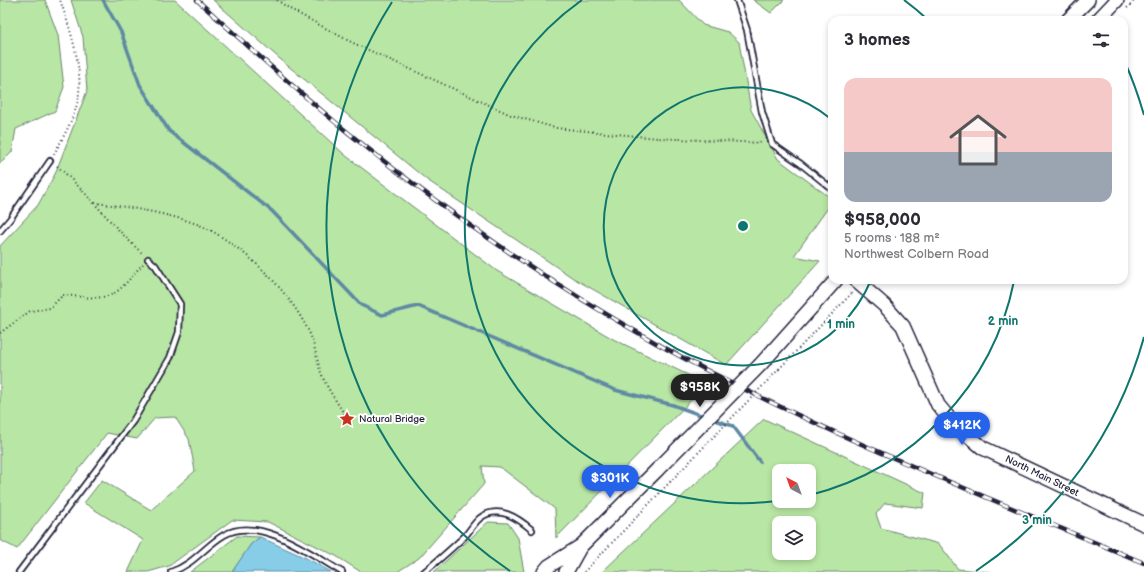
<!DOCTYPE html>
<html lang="en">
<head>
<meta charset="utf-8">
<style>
  body { margin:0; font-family:"Balsamiq Sans",sans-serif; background:#f2f2f3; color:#2b2b33; height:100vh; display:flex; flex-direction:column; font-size:15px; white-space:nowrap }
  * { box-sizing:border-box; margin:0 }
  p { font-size:13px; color:#7c7c81 }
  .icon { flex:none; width:22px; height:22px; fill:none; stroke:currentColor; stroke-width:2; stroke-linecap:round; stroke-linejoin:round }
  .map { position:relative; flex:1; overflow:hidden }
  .side { position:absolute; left:828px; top:16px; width:300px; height:268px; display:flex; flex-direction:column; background:#fff; border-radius:12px; box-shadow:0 2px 6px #0003 }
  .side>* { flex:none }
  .needle { width:26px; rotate:319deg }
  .fabs { position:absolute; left:772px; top:464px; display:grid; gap:8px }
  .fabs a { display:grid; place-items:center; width:44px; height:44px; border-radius:8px; background:#fff; box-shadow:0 2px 6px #0003; font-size:20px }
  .price { position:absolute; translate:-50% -34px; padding:0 9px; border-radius:14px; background:#2563eb; color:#fff; font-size:13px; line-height:26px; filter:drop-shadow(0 1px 2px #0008) }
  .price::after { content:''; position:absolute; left:50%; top:24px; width:12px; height:9px; margin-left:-6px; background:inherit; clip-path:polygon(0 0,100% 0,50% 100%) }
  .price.current { background:#222; color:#fff }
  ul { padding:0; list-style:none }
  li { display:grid; align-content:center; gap:8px; height:212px; padding:0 16px }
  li+li { border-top:1px solid #e1e1e2 }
  li span { display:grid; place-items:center; height:124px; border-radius:12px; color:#555 }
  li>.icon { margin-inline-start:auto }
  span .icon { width:72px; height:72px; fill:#fffc; stroke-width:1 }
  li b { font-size:17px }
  h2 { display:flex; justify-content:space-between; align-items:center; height:48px; padding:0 16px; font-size:17px }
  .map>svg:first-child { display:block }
  .green { fill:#b8e6a4; stroke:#6d8470; fill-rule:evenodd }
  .water { fill:#87cde8; stroke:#5f89a3 }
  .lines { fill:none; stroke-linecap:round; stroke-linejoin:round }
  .stream { stroke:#5f89a3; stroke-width:3.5 }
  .lane-casing { stroke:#22223b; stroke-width:8 }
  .secondary-casing { stroke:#22223b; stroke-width:16 }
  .path { stroke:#22223b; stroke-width:2; stroke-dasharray:1 3; stroke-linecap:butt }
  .lane { stroke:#fff; stroke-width:4.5 }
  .secondary { stroke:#fff; stroke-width:13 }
  .rail-casing { stroke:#22223b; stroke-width:4.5 }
  .rail { stroke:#fff; stroke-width:3; stroke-dasharray:9; stroke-linecap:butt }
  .secondary-bridge-casing { stroke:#22223b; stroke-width:16; stroke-linecap:butt }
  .path-bridge { stroke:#22223b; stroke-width:2; stroke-dasharray:1 3; stroke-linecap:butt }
  .secondary-bridge { stroke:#fff; stroke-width:13 }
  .ring { fill:none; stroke:#0f766e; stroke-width:2 }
  .labels { text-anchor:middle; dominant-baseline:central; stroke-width:4; stroke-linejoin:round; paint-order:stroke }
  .poi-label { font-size:10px; fill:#22223b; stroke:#fff; text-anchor:start }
  .street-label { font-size:10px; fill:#22223b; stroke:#fff }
  .centre { fill:#0f766e; stroke:#fff; stroke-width:2 }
  .ring-label { font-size:12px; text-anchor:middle; font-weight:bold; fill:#0f766e; stroke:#fff; stroke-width:4; stroke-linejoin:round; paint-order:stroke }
</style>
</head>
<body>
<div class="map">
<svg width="1144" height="572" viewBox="0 0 1144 572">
  <rect width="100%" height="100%" fill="#fff"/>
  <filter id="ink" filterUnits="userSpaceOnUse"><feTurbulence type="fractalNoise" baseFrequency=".025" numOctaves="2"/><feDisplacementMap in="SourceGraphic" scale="8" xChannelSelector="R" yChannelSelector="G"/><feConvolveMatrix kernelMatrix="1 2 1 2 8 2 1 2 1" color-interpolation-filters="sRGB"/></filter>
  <g filter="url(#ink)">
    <g class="green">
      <polygon points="0,0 45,0 58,35 64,87 55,111 16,129 12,152 0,164"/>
      <polygon points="71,0 175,0 345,155 497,271 613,339 707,384 556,538 555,509 500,467 482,466 484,484 419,558 397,572 361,572 336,556 268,522 232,520 169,566 148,572 128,572 143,540 84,503 102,480 151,510 195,471 189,439 175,417 155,418 137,439 107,433 17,549 0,540 0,246 38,205 55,174 87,91 83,37"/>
      <polygon points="213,0 679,0 703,25 728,32 739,42 751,110 778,159 832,199 832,202 794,256 820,261 726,365 573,278 427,180 288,66"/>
      <polygon points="753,0 784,0 771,13"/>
      <path d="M764,419l161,74 -2,15 -38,-5 -9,11 5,14 58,16 19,25 32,3h-388zM779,471h30v30h-30zM779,523h30v30h-30z"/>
      <polygon points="488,522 508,523 518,538 524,572 434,572"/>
      <polygon points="237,536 260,537 251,544 232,572 190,572"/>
    </g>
    <polygon class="water" points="260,537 308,559 331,572 232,572 251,544"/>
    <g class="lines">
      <g class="stream">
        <polyline points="103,0 121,32 140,85 169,131 272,211 361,305 382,315 418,306 615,390 673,405 706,417"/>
        <polyline points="712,419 733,426 760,462"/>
      </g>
      <defs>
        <g id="lane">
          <polyline points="737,0 747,30 762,112 772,144 801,164 832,189"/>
          <polyline points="0,231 10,219 50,161"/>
          <polyline points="19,572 133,421 170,358 179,332 180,304 155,265 148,259"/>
          <path d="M171,572c22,-7 34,-26 53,-37 35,-20 87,19 118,37"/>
          <path d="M424,572c14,-11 27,-23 40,-35 6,-6 9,-13 16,-19 18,-14 38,0 52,12"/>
        </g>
        <g id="secondary">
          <polyline points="1068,20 1088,0"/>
          <polyline points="1098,20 1117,0"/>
          <polyline points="855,280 885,306 903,326 938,405 953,423 983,448 1144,524"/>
          <polyline points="761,364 836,280"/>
          <polyline points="544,572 549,566 581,546 657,470"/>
          <polyline points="566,572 580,547"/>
        </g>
      </defs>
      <use href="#lane" class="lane-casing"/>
      <use href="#secondary" class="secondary-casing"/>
      <g class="path">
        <polyline points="277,0 290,9 351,42 511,115 556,128 657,138 763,143"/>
        <polyline points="1127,8 1135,0"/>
        <path d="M54,154c9,-16 20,-36 24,-54 6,-30 -8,-72 -18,-100"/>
        <path d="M57,166c31,27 55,60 86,88"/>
        <path d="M95,203c30,3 90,13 115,27 39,22 77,59 97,98 9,16 9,35 17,52 6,13 16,26 23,39"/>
        <path d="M0,333l30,-22 20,-3 13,-13c19,1 41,8 57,-6 8,-7 15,-17 23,-25"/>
        <polyline points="779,369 852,293"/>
        <polyline points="584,572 670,482"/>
      </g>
      <use href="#lane" class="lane"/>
      <use href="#secondary" class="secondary"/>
      <defs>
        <path id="rail" d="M197,0c52,47 104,95 159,139 94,76 195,145 300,204 154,86 325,151 488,220"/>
      </defs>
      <use href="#rail" class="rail-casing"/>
      <use href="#rail" class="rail"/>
      <defs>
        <polyline id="secondary-bridge" points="657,470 761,364"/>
      </defs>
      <use href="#secondary-bridge" class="secondary-bridge-casing"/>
      <polyline class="path-bridge" points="670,482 779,369"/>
      <use href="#secondary-bridge" class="secondary-bridge"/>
    </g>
  </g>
  <g class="ring">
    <path d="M871 280A139 139 0 1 1 831 119"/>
    <path d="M1014 281A277 277 0 0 1 810 495M777 501A277 277 0 0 1 582 0M904 0A277 277 0 0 1 927 19"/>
    <path d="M1144 337A416 416 0 0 1 976 571M510 571A416 416 0 0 1 392 2M1124 60A416 416 0 0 1 1144 115"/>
  </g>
  <defs>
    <symbol id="sight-bare" viewBox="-9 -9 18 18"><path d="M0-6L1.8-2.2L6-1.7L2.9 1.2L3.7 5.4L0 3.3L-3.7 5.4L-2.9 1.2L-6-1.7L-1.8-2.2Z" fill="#c8321e" stroke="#fff" stroke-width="2.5" paint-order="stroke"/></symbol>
  </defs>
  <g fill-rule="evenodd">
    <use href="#sight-bare" x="336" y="408" width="22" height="22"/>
  </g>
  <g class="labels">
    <g class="poi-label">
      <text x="359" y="419">Natural Bridge</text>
    </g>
    <g class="street-label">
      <text transform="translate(1042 476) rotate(26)">North Main Street</text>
    </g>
  </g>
  <circle cx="743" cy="226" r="6" class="centre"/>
  <g class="ring-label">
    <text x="1003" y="325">2 min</text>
    <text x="841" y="328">1 min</text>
    <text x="1037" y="524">3 min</text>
  </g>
</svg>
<div class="fabs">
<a><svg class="needle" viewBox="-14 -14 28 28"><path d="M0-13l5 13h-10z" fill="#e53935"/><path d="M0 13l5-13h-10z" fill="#7c7c81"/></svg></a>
<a><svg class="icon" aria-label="layers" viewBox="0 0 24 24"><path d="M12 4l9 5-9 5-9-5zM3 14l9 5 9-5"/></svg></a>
</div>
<b class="price current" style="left:700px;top:408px">$958K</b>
<b class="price" style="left:962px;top:446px">$412K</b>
<b class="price" style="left:610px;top:499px">$301K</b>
<section class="side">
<h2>3 homes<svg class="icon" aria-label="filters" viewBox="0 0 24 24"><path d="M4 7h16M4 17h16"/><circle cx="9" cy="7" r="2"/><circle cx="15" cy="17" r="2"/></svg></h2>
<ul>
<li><span style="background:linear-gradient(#f6c9c9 60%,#9aa5b1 0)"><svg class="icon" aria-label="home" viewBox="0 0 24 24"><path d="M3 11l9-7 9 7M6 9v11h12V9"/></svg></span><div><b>$958,000</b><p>5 rooms · 188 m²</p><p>Northwest Colbern Road</p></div></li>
</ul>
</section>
</div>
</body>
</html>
